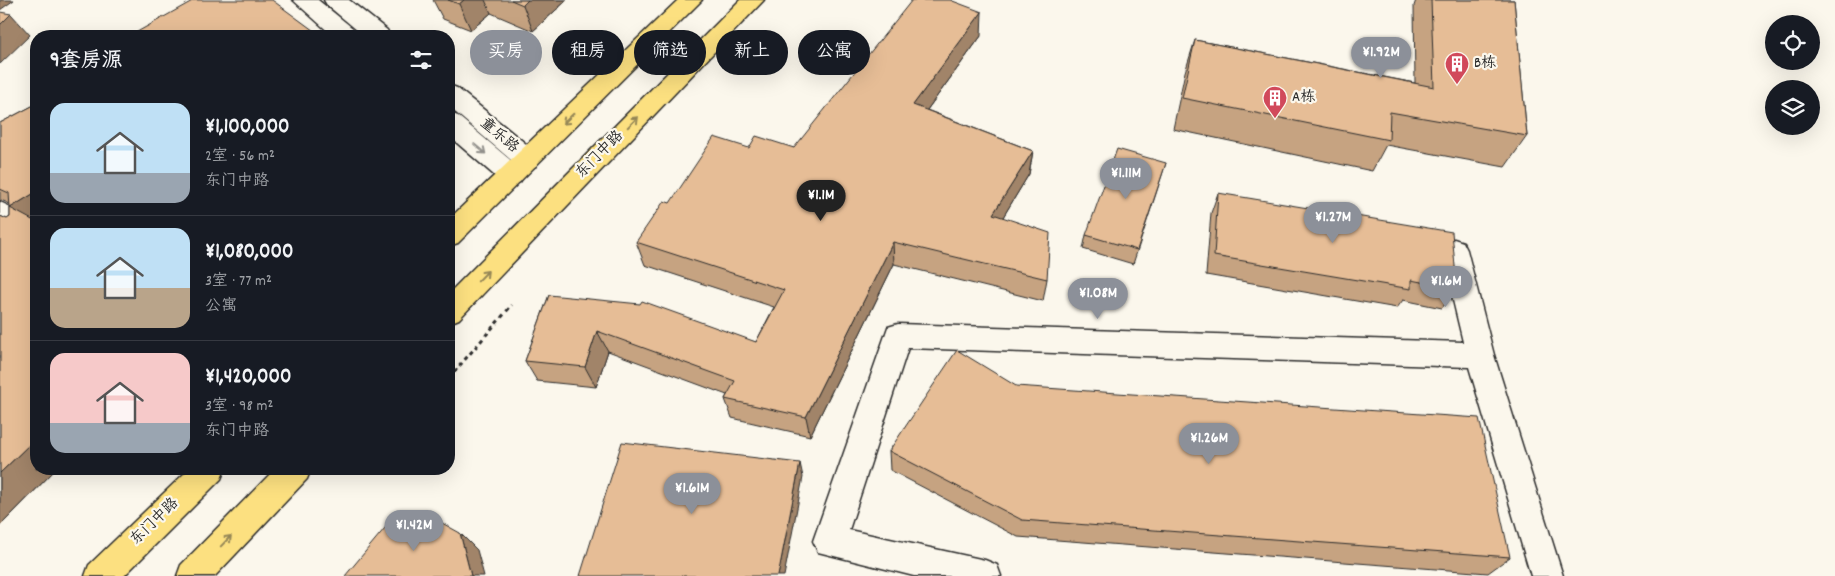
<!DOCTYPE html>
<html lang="zh">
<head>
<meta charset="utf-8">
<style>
  body { margin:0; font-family:Dekko,"LXGW WenKai TC",sans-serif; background:#242831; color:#f1f3f6; height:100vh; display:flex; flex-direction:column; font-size:19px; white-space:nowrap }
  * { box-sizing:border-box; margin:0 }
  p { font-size:16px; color:#9ea1a6 }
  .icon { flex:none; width:28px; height:28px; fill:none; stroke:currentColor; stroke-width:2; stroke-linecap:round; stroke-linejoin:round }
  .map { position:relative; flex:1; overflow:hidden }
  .side { position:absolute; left:30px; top:30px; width:425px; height:445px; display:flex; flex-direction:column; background:#171b24; border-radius:20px; box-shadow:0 5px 20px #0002 }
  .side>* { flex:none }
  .hud { position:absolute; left:470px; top:30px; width:475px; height:45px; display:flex; gap:10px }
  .buttons { position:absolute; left:1765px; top:15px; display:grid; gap:10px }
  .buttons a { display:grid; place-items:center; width:55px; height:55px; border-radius:50%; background:#171b24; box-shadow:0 5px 20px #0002; font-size:25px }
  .price { position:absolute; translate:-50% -42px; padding:0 11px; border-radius:18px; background:#8c9099; color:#fff; font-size:16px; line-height:32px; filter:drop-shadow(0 1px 2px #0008) }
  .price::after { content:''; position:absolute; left:50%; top:30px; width:15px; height:11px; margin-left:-8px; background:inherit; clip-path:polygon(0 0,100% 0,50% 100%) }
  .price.selected { background:#222; color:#fff }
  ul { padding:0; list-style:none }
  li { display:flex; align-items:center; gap:15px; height:125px; padding:0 20px }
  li+li { border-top:1px solid #363941 }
  li span { display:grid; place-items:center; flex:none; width:140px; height:100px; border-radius:15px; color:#555 }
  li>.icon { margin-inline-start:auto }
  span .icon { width:60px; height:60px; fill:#fffc; stroke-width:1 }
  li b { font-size:21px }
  h2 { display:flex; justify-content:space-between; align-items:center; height:60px; padding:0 20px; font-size:21px }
  .chip { padding:0 18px; border-radius:22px; background:#171b24; box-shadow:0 5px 20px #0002; font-size:18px; line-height:45px }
  .chip.selected { background:#8c9099; color:#fff }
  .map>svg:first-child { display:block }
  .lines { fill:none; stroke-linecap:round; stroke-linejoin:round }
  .street-casing { stroke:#2b2b2b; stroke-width:3 }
  .highway-casing { stroke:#2b2b2b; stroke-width:3 }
  .path { stroke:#2b2b2b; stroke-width:3; stroke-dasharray:4 4; stroke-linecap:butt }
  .street { fill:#fbf7ec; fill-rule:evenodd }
  .highway { fill:#fce080; fill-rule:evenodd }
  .wall { fill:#c6a381; stroke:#2b2b2b }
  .shaded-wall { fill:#a18469; stroke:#2b2b2b }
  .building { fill:#e6bd96; stroke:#2b2b2b }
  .oneway { stroke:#948656 }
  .oneway2 { stroke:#93918c }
  .labels { text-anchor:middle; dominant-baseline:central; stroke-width:4.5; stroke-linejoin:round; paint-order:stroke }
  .poi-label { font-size:15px; fill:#2b2b2b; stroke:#fbf7ec; text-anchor:start }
  .street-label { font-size:15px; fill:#2b2b2b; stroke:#fbf7ec }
</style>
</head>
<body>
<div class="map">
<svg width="1835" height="576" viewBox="0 0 1835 576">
  <rect width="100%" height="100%" fill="#fbf7ec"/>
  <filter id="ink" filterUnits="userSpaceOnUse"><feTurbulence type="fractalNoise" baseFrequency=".02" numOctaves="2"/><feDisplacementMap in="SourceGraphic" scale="10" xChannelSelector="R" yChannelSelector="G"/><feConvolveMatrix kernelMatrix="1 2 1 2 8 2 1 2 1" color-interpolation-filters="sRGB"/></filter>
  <g filter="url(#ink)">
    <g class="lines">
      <defs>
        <g id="street">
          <polygon points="293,0 318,0 355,30 358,36 333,36"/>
          <polygon points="324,0 349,0 387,30 390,36 364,36 327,5"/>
          <polygon points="449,85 457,88 536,152 540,159 536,166 527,169 518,166 449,107"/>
          <polygon points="449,113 458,116 520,168 524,175 520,182 511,185 502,182 449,136"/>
          <polygon points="0,202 36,219 36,241 0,224"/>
          <polygon points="1454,239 1463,242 1467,250 1494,355 1563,576 1531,576 1469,367 908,348 849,530 985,560 997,565 1001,576 914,576 818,552 813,541 888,327 898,324 1463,342 1441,250 1445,242"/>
        </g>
        <g id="highway">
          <polygon points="678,0 702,0 458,243 449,246 449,219"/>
          <polygon points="740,0 764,0 459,319 449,323 449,293"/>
          <polygon points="189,469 225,469 221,479 124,576 85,576 89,565"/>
          <polygon points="275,469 311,469 307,479 215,576 177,576 181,565"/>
        </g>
      </defs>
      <use href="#street" class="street-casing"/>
      <use href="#highway" class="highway-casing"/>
      <polyline class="path" points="449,378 512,305"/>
      <use href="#street" class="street"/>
      <use href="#highway" class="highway"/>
    </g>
    <g class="wall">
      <polygon points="433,0 567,0 533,31 491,13 471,30 443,19"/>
      <polygon points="1416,0 1514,0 1527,136 1505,167 1386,145 1372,171 1173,129 1185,72 1195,40 1415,83 1414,6"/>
      <polygon points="981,36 927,110 1033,151 1029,174 1003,217 1047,279 1043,301 894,264 810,436 732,418 725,399 727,395 608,351 596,387 537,381 525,361 549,295 756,342 774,307 645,265 636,242 670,203 749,148 794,148"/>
      <polygon points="36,104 36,469 56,469 0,526 0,216 7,219 10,217 10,204 1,200 0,201 0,123"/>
      <polygon points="1166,163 1133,264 1083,249 1086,235"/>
      <polygon points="1218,193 1457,289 1442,308 1403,300 1397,308 1206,275 1211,213"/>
      <polygon points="1016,386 1510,557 1488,573 1018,537 890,470 889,451"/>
    </g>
    <g class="shaded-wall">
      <polygon points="0,0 14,0 0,10"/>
      <polygon points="464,0 485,0 491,13 471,30 459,4"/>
      <polygon points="528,0 567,0 533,31 523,5"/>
      <polygon points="982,12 981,36 913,129 913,105"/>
      <polygon points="11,14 30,35 0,64 0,25"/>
      <polygon points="1033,151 1029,174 991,237 993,214"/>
      <polygon points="36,192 36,230 10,208"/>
      <polygon points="893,242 894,264 810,436 806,417"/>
      <polygon points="597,331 608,351 596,387 585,367"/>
      <polygon points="36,438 36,469 56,469 0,526 0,473"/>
      <polygon points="800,463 803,477 784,576 778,576"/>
      <polygon points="460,533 477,550 484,576 471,576"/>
    </g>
    <g class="building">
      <polygon points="194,0 272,0 321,36 130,36"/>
      <polygon points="448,0 464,0 459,4"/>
      <polygon points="511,0 528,0 523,5"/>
      <polygon points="912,0 950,0 982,12 913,105 1033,151 993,214 1050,233 1047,279 893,242 806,417 725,399 735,381 597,331 585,367 525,361 549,295 640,304 642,301 756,342 784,290 636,242 664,201 670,203 714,137 749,148 756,136 794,148"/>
      <polygon points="1431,0 1514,0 1527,136 1390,112 1389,140 1182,98 1195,40 1434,87"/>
      <polygon points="0,12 11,14 0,25"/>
      <polygon points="36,104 36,192 10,208 9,193 0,189 0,123"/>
      <polygon points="1117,149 1166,163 1137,250 1086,235"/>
      <polygon points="1218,193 1452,232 1457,289 1411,280 1411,289 1214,256"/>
      <polygon points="10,208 36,222 36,438 0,473 0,216 7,219 10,217"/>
      <polygon points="957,350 1016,386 1479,418 1510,557 1022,520 889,451"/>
      <polygon points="622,442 800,463 778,576 580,576"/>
      <polygon points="390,522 442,523 460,533 471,576 345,576"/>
    </g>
    <defs><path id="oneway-shaft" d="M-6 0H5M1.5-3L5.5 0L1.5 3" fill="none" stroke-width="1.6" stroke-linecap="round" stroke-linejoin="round" transform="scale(1.25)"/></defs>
    <g class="oneway">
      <use href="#oneway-shaft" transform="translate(568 119) rotate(136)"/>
      <use href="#oneway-shaft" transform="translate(633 122) rotate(-45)"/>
      <use href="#oneway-shaft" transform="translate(483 276) rotate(-46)"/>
      <use href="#oneway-shaft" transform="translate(226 541) rotate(-46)"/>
    </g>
    <use class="oneway2" href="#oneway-shaft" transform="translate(480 149) rotate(40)"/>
  </g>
  <defs>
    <symbol id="building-pin" viewBox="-11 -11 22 30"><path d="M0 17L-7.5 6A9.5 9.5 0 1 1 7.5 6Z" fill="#d1495b" stroke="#fbf7ec"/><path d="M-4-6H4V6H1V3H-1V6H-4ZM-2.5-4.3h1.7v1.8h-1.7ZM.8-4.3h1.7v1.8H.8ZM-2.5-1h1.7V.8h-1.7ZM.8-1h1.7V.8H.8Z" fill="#fff"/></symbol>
  </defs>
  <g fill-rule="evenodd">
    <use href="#building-pin" x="1443" y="50" width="28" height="38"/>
    <use href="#building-pin" x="1261" y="84" width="28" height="38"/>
  </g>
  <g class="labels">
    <g class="poi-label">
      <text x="1474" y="64">B栋</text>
      <text x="1292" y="98">A栋</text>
    </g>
    <g class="street-label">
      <text transform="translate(499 136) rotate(40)">童乐路</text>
      <text transform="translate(600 155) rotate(-45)">东门中路</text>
      <text transform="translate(155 522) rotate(-44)">东门中路</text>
    </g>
  </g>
</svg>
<div class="buttons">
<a><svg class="icon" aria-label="locate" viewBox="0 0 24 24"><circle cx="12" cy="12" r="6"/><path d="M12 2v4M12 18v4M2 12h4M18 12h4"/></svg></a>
<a><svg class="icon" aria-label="layers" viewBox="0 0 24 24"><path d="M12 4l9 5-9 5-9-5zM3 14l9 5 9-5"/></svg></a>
</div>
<b class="price" style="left:1381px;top:79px">¥1.92M</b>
<b class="price" style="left:1126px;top:200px">¥1.11M</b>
<b class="price selected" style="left:821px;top:222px">¥1.1M</b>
<b class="price" style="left:1333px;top:244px">¥1.27M</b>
<b class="price" style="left:1446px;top:308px">¥1.6M</b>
<b class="price" style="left:1098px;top:320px">¥1.08M</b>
<b class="price" style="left:1209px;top:465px">¥1.26M</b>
<b class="price" style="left:692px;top:515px">¥1.61M</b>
<b class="price" style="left:414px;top:552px">¥1.42M</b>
<div class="hud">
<a class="chip selected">买房</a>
<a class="chip">租房</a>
<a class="chip">筛选</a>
<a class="chip">新上</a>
<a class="chip">公寓</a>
</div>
<section class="side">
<h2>9套房源<svg class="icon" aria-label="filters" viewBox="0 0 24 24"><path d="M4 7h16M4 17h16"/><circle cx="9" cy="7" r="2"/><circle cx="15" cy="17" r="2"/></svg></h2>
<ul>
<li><span style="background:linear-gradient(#bfe0f5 70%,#9aa5b1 0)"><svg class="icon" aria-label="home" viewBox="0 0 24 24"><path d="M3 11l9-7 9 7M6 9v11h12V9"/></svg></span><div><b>¥1,100,000</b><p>2室 · 56 m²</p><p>东门中路</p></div></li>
<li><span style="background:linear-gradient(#bfe0f5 60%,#b9a48a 0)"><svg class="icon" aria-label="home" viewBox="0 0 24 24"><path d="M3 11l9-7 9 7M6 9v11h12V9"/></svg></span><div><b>¥1,080,000</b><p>3室 · 77 m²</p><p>公寓</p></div></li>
<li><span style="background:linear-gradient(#f6c9c9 70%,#9aa5b1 0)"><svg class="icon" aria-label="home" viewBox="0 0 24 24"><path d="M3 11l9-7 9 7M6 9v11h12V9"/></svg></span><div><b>¥1,420,000</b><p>3室 · 98 m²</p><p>东门中路</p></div></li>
</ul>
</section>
</div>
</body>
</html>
